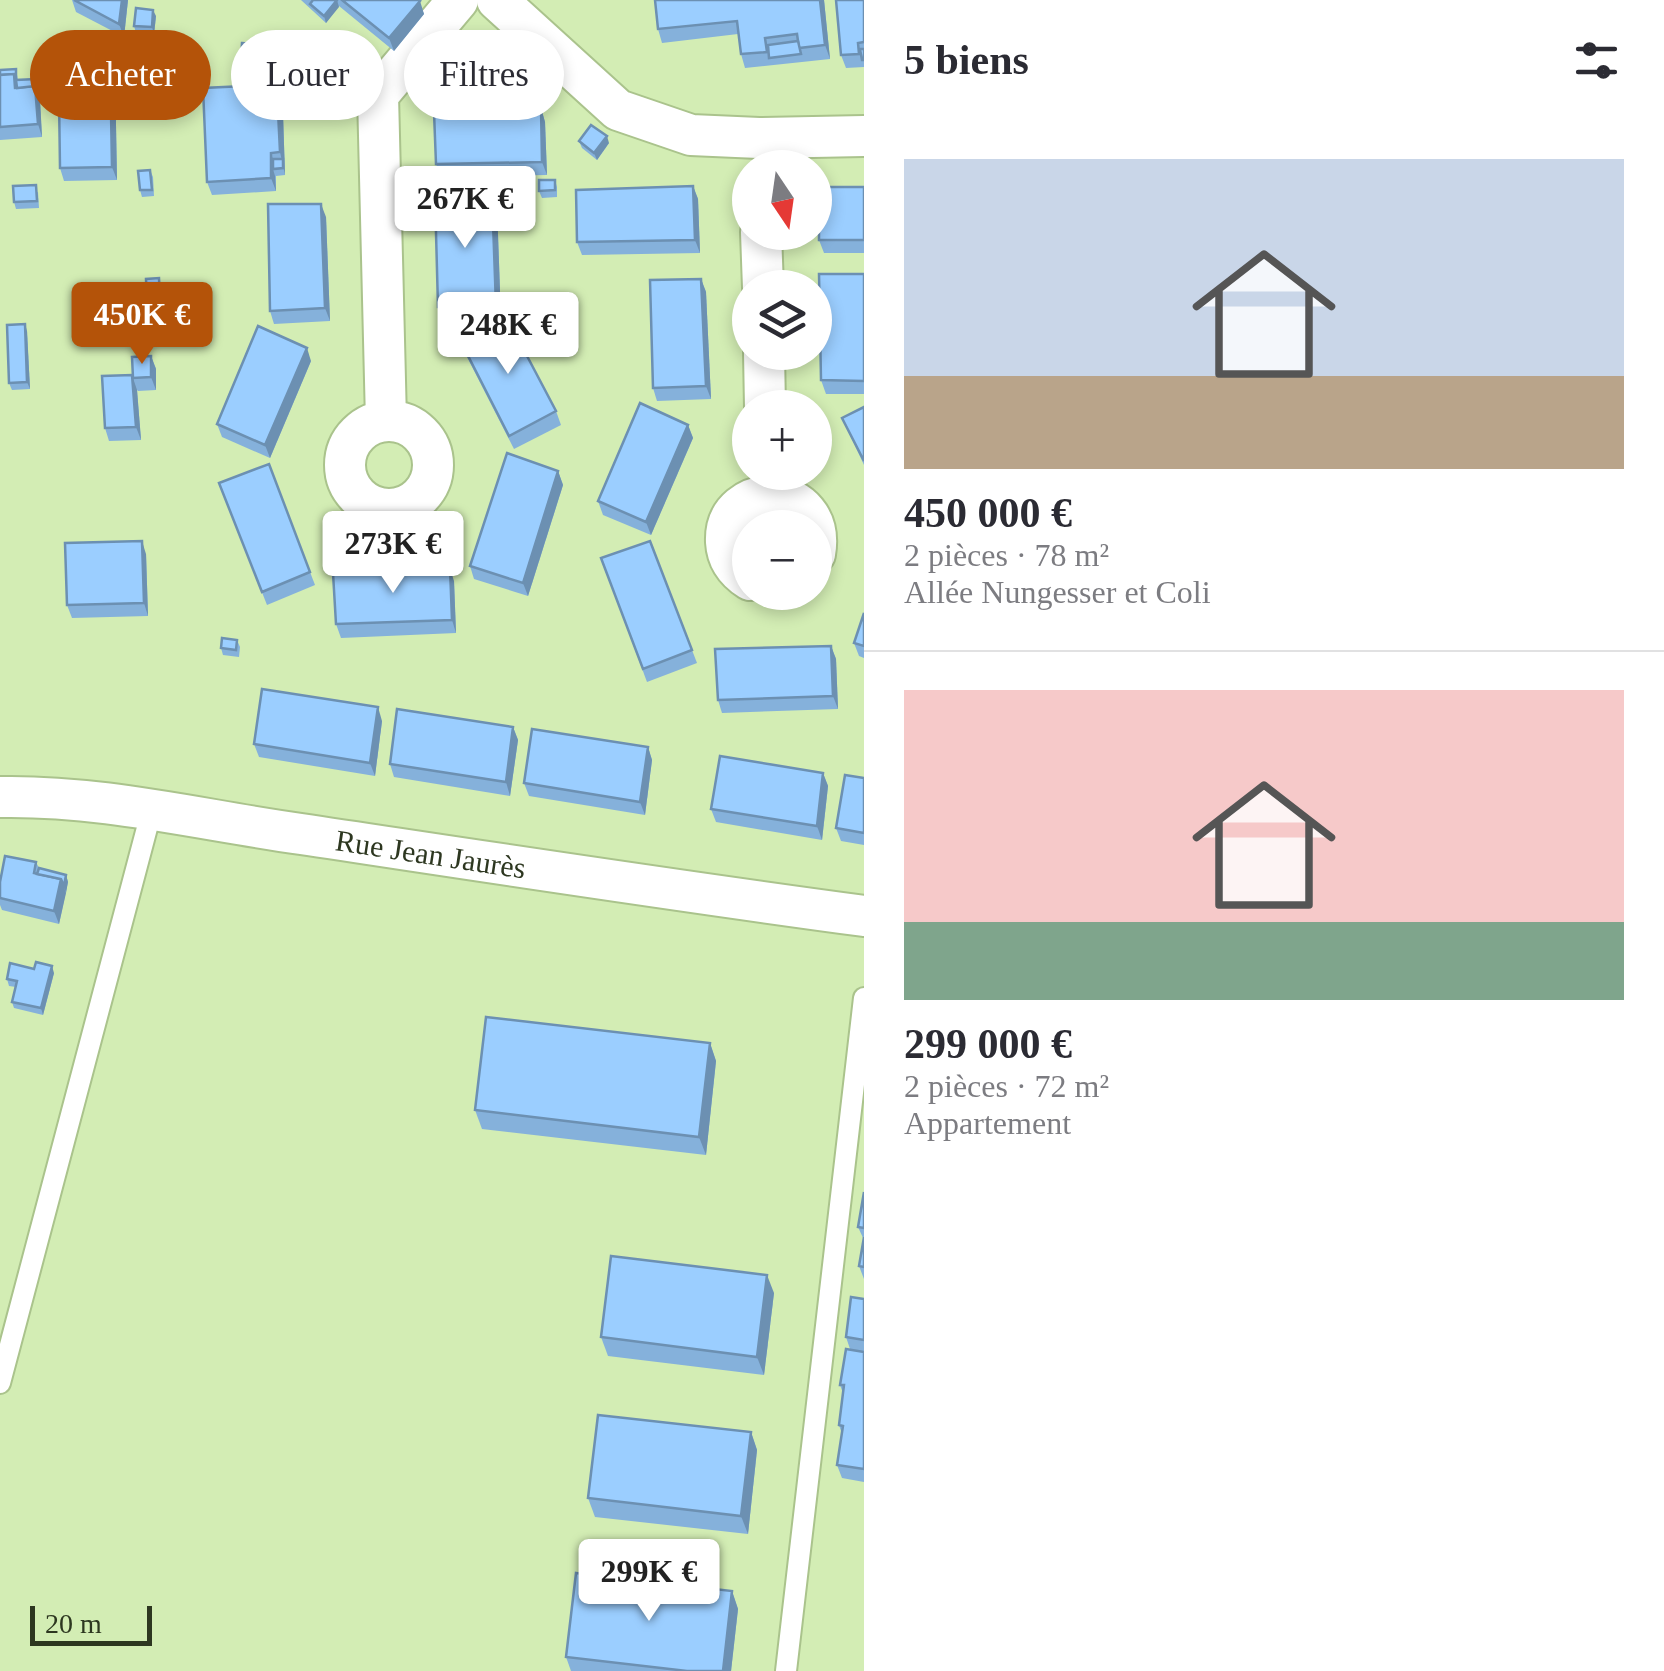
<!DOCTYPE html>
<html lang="fr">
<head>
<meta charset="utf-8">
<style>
  body { margin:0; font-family:Georgia,serif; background:#f2f2f3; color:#2b2b33; height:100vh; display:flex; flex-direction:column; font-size:38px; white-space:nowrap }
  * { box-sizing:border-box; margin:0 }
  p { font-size:32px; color:#7c7c81 }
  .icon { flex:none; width:55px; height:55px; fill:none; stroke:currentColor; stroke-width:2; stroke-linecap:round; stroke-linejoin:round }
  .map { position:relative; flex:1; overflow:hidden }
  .sheet { display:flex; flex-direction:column; background:#fff; width:800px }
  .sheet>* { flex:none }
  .guide { position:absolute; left:30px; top:30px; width:682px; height:90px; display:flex; gap:20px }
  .needle { width:65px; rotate:167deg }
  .tools { position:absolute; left:732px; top:150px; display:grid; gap:20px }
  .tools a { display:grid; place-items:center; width:100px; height:100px; border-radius:50%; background:#fff; box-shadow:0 5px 15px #0003; font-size:50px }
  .scale { position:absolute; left:30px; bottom:25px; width:122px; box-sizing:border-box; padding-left:10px; border:5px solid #2d3720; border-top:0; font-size:28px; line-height:35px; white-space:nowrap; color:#2d3720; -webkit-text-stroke:8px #d3edb4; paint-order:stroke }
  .price { position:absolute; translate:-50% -85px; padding:0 22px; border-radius:10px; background:#fff; color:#222; font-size:32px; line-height:65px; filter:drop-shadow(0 2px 5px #0008) }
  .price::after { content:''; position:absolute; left:50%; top:60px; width:30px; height:22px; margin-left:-15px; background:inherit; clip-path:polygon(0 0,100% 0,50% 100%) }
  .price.current { background:#b45309; color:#fff }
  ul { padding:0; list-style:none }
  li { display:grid; align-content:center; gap:20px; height:530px; padding:0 40px }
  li+li { border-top:2px solid #e1e1e2 }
  li span { display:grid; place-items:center; height:310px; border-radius:0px; color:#555 }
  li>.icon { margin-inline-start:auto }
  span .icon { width:180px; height:180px; fill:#fffc; stroke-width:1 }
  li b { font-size:42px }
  h2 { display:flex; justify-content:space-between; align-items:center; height:120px; padding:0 40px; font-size:42px }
  .chip { padding:0 35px; border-radius:45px; background:#fff; box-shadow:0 5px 15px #0003; font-size:35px; line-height:90px }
  .chip.current { background:#b45309; color:#fff }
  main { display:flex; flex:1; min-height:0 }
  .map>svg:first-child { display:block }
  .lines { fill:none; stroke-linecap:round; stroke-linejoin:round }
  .lane-casing { stroke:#aac38c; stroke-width:24 }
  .street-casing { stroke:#aac38c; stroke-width:44 }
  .lane { stroke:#fff; stroke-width:20 }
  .street { stroke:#fff; stroke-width:40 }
  .wall { fill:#85b1db }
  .shaded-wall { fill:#6c90b2 }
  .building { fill:#9bceff; stroke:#6c90b2; stroke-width:2.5 }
  .labels { text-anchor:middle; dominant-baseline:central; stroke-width:10; stroke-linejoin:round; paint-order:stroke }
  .street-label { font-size:30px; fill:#2d3720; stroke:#d3edb4 }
</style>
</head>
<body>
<main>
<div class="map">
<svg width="864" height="1671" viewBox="0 0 864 1671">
  <rect width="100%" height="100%" fill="#d3edb4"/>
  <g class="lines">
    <defs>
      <g id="lane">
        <polyline points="0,1383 152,809"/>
        <polyline points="786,1671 864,998"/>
      </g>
      <g id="street">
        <polyline points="497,0 618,110 691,135 759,138 864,136"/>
        <polyline points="761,232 763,288"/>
        <polyline points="764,352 765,408"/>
        <circle cx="389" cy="465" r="44"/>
        <polyline points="386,421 378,95 458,0"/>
        <path d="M750,580c-14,-9 -23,-21 -24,-38 -3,-64 102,-62 89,12"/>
        <path id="s1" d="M0,797c101,-2 201,23 301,37 187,28 375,57 563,82"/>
      </g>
    </defs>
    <use href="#lane" class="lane-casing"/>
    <use href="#street" class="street-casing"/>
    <use href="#lane" class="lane"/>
    <use href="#street" class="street"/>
  </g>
  <g class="wall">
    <polygon points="72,0 128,0 124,37 76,12"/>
    <polygon points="301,0 418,0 424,14 394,51 339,6 326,23"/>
    <polygon points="655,0 824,0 830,59 745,68 741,54 738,34 662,43 658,29"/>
    <polygon points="864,0 864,67 846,68 841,55"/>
    <polygon points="156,16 154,34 136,33 134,26"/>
    <polygon points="263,45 266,52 264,69 244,67 241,60"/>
    <polygon points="110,57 115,70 117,180 64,181 60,168 62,97 58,85"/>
    <polygon points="273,61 295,64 290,74 276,68"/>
    <polygon points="16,69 18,80 36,79 39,86 42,137 0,140 0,70"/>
    <polygon points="272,98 273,107 283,114 285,175 276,176 276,191 212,195 207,182"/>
    <polygon points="541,108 545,122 547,175 441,177 436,164"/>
    <polygon points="579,141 609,143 597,160 582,148"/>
    <polygon points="150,170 153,177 154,196 142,197 140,190"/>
    <polygon points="555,180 557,187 557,197 542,198 539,191"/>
    <polygon points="693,186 698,199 700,253 582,255 577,242"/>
    <polygon points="864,187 864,253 824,253 819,240"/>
    <polygon points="38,192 39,208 16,209 14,202"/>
    <polygon points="492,194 497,207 501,319 443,321 438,307"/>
    <polygon points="326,217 330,321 274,324 270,311"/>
    <polygon points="864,274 864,394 826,394 821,380"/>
    <polygon points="159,278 161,285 162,310 150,310 147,304"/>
    <polygon points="701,279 706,292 711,399 657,401 653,388"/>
    <polygon points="27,331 30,389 12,390 9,383"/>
    <polygon points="461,342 556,411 561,425 514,449 466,355"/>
    <polygon points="151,356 156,369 156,390 138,391 137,390 141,440 109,441 105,428 132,375"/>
    <polygon points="311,361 270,458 222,437 217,424"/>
    <polygon points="864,407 864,465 842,418"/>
    <polygon points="688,425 693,438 651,535 603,515 598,501"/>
    <polygon points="269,464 315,585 267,605 219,483"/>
    <polygon points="558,471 563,485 528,596 474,579 470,566"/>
    <polygon points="650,541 697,663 647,682 601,558"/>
    <polygon points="146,554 148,616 72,618 67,605"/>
    <polygon points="454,581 456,633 341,638 336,624"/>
    <polygon points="864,613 864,658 859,656 854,643"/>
    <polygon points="237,640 240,647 239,657 223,655 221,648"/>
    <polygon points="831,646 836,659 838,709 722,713 718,700"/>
    <polygon points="382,721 375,776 259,757 254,744"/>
    <polygon points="513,727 518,740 510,796 394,777 390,764"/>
    <polygon points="648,747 652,760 645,815 529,796 524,783"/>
    <polygon points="823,773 828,786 822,840 716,822 711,809"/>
    <polygon points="864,778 864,845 841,841 836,828"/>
    <polygon points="36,862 39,868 66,875 68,882 59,924 2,910 0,905 0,882"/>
    <polygon points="54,973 43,1015 14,1008 12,1002 16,987 9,986 7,979"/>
    <polygon points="710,1043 716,1061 706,1155 482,1129 475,1110"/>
    <polygon points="858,1227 864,1228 864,1279 859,1266 864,1240"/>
    <polygon points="774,1293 764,1375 608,1356 601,1337"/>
    <polygon points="864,1299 864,1482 842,1478 837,1465 842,1434 839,1425 843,1393 840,1385 850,1349 846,1337"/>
    <polygon points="751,1432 757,1450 748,1534 595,1517 588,1498"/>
    <polygon points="732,1591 738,1609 731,1671 571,1671 566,1657"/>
  </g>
  <g class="shaded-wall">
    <polygon points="122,0 128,0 124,37 119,24"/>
    <polygon points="337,0 339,7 326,23 324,16"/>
    <polygon points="820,0 824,0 830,59 825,45"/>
    <polygon points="420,1 424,14 394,51 389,38"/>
    <polygon points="153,10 156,16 154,34 152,27"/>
    <polygon points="263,45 266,52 264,69 262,62"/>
    <polygon points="110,57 115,70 117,180 112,167"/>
    <polygon points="292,57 295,64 290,74 288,67"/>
    <polygon points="267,85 272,98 273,118 269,112"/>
    <polygon points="35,86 40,99 42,137 38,124"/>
    <polygon points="280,107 283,114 285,175 280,152 278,111"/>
    <polygon points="541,108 545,122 547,175 542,162"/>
    <polygon points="607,136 609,143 597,160 594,153"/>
    <polygon points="271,153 275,166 273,169 275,176 276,191 271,178"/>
    <polygon points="693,186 698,199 700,253 695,240"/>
    <polygon points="492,194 497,207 501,319 496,306"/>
    <polygon points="321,204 326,217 330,321 325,308"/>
    <polygon points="159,278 161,285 162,310 160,303"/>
    <polygon points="701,279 706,292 711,399 706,386"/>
    <polygon points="25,324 27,331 30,389 27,382"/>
    <polygon points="307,348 311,361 270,458 265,445"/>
    <polygon points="151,356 156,369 156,390 151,377"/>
    <polygon points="132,375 137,390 141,440 136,427"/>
    <polygon points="688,425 693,438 651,535 646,522"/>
    <polygon points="558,471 563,485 528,596 523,583"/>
    <polygon points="142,541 146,554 148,616 144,603"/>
    <polygon points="450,568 454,581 456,633 452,620"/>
    <polygon points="831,646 836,659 838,709 833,696"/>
    <polygon points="378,707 382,721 375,776 370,763"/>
    <polygon points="513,727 518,740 510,796 506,782"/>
    <polygon points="648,747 652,760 645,815 640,802"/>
    <polygon points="823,773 828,786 822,840 817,826"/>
    <polygon points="66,875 68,882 66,893 64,886"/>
    <polygon points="61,879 66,893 59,924 54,911"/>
    <polygon points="52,966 54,973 43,1015 41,1008"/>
    <polygon points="710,1043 716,1061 706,1155 699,1137"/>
    <polygon points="767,1275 774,1293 764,1375 757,1357"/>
    <polygon points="751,1432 757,1450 748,1534 741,1516"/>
    <polygon points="732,1591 738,1609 731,1671 723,1671"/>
  </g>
  <g class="building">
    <polygon points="74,0 122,0 119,24"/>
    <polygon points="313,0 337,0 324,16 310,4"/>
    <polygon points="342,0 418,0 420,1 389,38"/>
    <polygon points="655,0 820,0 825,45 799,48 797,34 765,38 767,52 741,54 737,21 658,29"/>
    <polygon points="836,0 864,0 864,42 858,43 859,54 841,55"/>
    <polygon points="136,8 153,10 152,27 134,26"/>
    <polygon points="798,41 801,54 769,58 768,45"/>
    <polygon points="242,43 263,45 262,62 241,60"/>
    <polygon points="860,49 864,49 864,60 862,60"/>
    <polygon points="277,51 292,57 288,67 273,61"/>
    <polygon points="110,57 112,167 60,168 59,97 64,97 64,85 58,85 58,58"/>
    <polygon points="16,69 16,80 14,74 0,75 0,70"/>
    <polygon points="14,74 15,88 35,86 38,124 0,127 0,75"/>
    <polygon points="36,79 38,92 35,86 17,88 16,80"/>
    <polygon points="267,85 269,112 278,111 280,152 271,153 271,178 207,182 203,88"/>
    <polygon points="270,107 280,107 281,117 278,111 271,111"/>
    <polygon points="541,108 542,162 436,164 434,112"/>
    <polygon points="591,125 607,136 594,153 579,141"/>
    <polygon points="273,159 283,159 283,168 273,169"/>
    <polygon points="150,170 152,190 140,190 138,171"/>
    <polygon points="539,180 555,180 555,190 539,191"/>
    <polygon points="36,185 37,201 14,202 13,186"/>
    <polygon points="693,186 695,240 577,242 576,190"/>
    <rect x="819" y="187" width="45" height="53"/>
    <polygon points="492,194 496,306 438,307 435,196"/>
    <polygon points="268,204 321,204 325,308 270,311"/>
    <polygon points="819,274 864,274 864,381 821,380"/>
    <polygon points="159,278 160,303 147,304 146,279"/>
    <polygon points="701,279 706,386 653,388 650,280"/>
    <polygon points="507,318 556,411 509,436 461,342"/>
    <polygon points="25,324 27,382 9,383 7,325"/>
    <polygon points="258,326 307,348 265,445 217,424"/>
    <polygon points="151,356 151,377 133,378 132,357"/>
    <polygon points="132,375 136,427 105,428 102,376"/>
    <polygon points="640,403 688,425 646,522 598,501"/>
    <polygon points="864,407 864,461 842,418"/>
    <polygon points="507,453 558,471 523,583 470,566"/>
    <polygon points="269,464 310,572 262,592 219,483"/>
    <polygon points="142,541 144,603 67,605 65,543"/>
    <polygon points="650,541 692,650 643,669 601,558"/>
    <polygon points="450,568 452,620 336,624 333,573"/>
    <polygon points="864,613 864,646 854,643"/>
    <polygon points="222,638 237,640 236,650 221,648"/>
    <polygon points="831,646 833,696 718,700 715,649"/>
    <polygon points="262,689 378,707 370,763 254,744"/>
    <polygon points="397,709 513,727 506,782 390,764"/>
    <polygon points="532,729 648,747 640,802 524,783"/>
    <polygon points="720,756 823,773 817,826 711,809"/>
    <polygon points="845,775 864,778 864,833 836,828"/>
    <polygon points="5,856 36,862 34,873 61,879 54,911 0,898 0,882"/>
    <polygon points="39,868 66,875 64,886 61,879 37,874"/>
    <polygon points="36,962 52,966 41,1008 12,1002 17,981 7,979 10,963 34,969"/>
    <polygon points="486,1017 710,1043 699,1137 475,1110"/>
    <polygon points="864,1192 864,1228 858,1227"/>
    <polygon points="864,1237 864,1267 859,1266"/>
    <polygon points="611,1256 767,1275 757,1357 601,1337"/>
    <polygon points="851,1297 864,1299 864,1340 846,1337"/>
    <polygon points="846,1349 864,1352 864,1469 837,1465 843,1426 839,1425 844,1385 840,1385"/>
    <polygon points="598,1415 751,1432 741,1516 588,1498"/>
    <polygon points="576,1573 732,1591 723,1671 687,1671 566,1657"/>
  </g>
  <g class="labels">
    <g class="street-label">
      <text stroke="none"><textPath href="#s1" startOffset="435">Rue Jean Jaurès</textPath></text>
    </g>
  </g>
</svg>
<div class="tools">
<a><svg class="needle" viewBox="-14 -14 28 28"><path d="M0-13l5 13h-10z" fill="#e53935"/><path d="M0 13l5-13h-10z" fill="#7c7c81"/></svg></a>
<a><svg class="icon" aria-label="layers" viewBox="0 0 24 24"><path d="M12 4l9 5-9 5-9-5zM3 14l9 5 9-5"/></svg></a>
<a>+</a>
<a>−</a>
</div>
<div class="scale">20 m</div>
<b class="price" style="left:465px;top:251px">267K €</b>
<b class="price current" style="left:142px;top:367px">450K €</b>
<b class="price" style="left:508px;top:377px">248K €</b>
<b class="price" style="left:393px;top:596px">273K €</b>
<b class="price" style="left:649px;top:1624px">299K €</b>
<div class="guide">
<a class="chip current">Acheter</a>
<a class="chip">Louer</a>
<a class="chip">Filtres</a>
</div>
</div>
<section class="sheet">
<h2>5 biens<svg class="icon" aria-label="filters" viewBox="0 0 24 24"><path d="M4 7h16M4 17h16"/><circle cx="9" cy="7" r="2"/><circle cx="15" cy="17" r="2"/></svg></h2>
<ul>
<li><span style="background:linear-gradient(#c9d6e8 70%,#b9a48a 0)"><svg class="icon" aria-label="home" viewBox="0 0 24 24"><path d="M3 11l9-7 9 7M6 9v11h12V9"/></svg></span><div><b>450 000 €</b><p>2 pièces · 78 m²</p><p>Allée Nungesser et Coli</p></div></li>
<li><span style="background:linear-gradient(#f6c9c9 75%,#7fa58c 0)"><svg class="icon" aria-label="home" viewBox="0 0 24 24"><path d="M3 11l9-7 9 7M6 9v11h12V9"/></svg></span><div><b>299 000 €</b><p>2 pièces · 72 m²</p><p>Appartement</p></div></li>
</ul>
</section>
</main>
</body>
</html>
